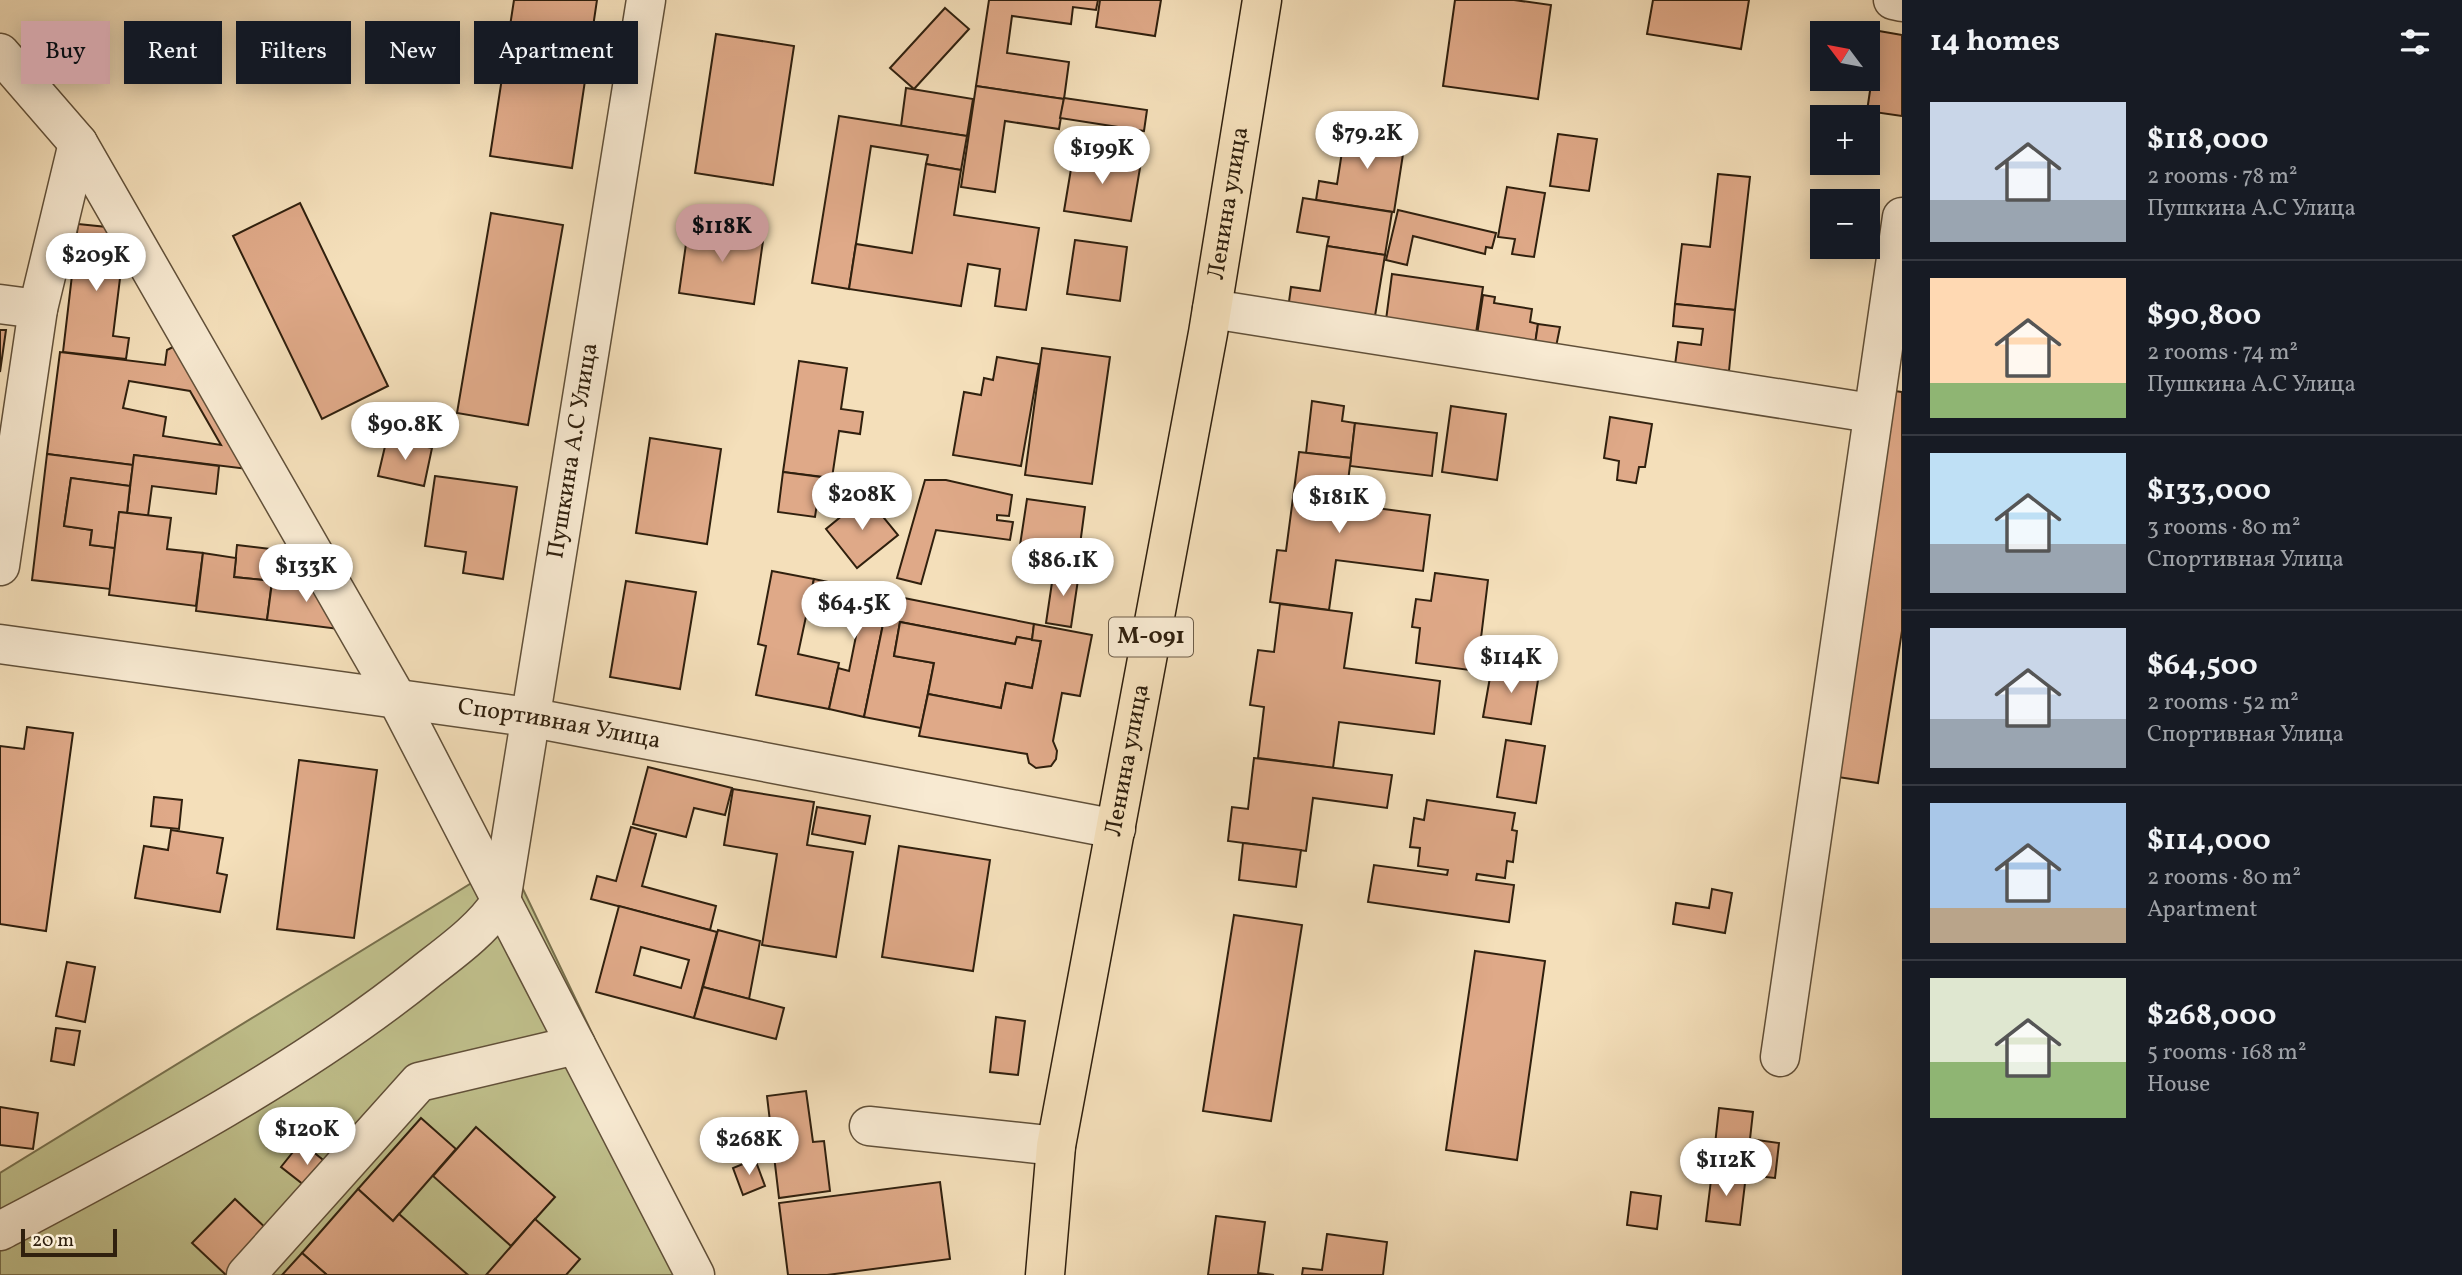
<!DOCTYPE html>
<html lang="en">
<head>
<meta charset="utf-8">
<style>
  body { margin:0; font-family:Vollkorn,serif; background:#242831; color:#f1f3f6; height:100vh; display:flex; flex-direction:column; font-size:26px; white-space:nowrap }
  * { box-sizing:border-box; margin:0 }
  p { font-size:23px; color:#9ea1a6 }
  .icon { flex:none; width:38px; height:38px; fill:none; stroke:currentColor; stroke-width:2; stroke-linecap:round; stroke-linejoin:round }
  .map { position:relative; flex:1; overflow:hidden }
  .panel { display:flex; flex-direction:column; background:#171b24; width:560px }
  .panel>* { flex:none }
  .hud { position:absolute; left:21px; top:21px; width:665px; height:63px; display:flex; gap:14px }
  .needle { width:46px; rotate:302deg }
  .controls { position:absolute; left:1810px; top:21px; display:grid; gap:14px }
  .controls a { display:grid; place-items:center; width:70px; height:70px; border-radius:0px; background:#171b24; box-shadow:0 4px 18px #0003; font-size:35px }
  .scale { position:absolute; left:21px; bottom:18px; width:96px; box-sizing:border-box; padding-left:7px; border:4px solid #30200e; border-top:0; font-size:19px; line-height:24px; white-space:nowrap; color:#30200e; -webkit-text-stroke:5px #f8ead2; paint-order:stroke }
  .price { position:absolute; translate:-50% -60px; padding:0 16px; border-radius:24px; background:#fff; color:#222; font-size:23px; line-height:46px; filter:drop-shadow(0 2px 4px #0008) }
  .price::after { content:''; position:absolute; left:50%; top:42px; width:21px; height:16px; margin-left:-10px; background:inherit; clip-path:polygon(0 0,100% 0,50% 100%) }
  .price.selected { background:#c59692; color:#111 }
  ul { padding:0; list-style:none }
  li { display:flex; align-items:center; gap:21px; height:175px; padding:0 28px }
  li+li { border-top:2px solid #363941 }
  li span { display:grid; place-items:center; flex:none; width:196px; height:140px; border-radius:0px; color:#555 }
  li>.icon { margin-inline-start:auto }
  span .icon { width:84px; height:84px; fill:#fffc; stroke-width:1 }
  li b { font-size:30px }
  h2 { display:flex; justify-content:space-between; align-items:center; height:84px; padding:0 28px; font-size:30px }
  .tag { padding:0 24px; border-radius:0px; background:#171b24; box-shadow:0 4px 18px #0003; font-size:24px; line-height:63px }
  .tag.selected { background:#c59692; color:#111 }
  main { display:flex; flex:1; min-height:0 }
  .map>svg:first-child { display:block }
  .green { fill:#c0c08c; stroke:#78704d; stroke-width:2 }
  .building { fill:#dfa988; stroke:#30200e; stroke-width:2; fill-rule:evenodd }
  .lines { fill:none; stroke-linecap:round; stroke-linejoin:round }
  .minor-casing { stroke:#615039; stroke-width:41 }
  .major-casing { stroke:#30200e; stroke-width:41 }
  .minor { stroke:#f8ead2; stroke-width:38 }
  .major { stroke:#f4dfba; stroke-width:38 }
  .labels { text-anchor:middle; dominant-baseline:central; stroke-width:6; stroke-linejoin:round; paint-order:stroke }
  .shield { fill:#f8ead2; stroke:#6c5d49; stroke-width:2 }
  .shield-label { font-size:23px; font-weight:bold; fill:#30200e }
  .street-label { font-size:24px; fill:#30200e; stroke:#f8ead2 }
</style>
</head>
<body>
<main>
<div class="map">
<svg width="1902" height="1275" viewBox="0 0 1902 1275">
  <rect width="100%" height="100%" fill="#f4dfba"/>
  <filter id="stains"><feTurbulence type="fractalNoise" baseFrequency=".00286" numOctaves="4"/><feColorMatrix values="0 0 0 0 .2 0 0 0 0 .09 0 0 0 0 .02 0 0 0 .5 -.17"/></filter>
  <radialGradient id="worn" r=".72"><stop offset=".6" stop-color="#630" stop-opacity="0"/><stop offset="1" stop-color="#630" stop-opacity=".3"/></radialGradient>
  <polygon class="green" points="509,860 708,1275 0,1275 0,1173"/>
  <g class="building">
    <polygon points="514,0 597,0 572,168 490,156"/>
    <polygon points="989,0 1098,0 1096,10 1073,7 1071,24 1012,16 1007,53 1069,62 1064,99 976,86"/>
    <polygon points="1100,0 1161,0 1155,36 1096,27"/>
    <polygon points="1455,0 1514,0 1551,5 1538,99 1443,86"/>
    <polygon points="1653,0 1749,0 1741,49 1647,34"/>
    <polygon points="945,8 969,29 914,89 890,68"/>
    <polygon points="1879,31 1902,35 1902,116 1867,111"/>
    <polygon points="716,34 794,46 773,185 695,173"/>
    <polygon points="976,86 1064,99 1059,129 1005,121 995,192 961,187"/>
    <polygon points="906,88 973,99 967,136 901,126"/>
    <polygon points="1064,98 1147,110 1144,131 1060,118"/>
    <polygon points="839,116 967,136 961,170 926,164 928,155 871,146 849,289 812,283"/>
    <polygon points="1346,126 1406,135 1394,212 1316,200 1319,181 1337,184"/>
    <polygon points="1558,134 1597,139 1589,191 1550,186"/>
    <polygon points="1074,151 1141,162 1131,221 1064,211"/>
    <polygon points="926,164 961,170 954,215 1039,228 1026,310 995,306 1000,269 968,264 961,306 849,289 856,244 912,253"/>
    <polygon points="1718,174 1750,177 1735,310 1675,304 1682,244 1710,247"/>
    <polygon points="1507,187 1545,193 1534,257 1512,254 1515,239 1498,237"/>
    <polygon points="1303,198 1392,212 1385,255 1327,246 1329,237 1297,232"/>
    <polygon points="300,203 388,386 322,419 233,236"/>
    <polygon points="1398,210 1496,233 1492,248 1486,247 1485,254 1413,236 1407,265 1386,260"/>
    <polygon points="491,213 563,225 528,425 457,413"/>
    <polygon points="689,223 764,234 754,304 679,293"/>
    <polygon points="78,224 126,229 113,336 129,338 126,359 63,352"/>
    <polygon points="1075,240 1127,247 1120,301 1067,294"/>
    <polygon points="1327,246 1385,255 1374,322 1288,309 1291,287 1320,291"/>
    <polygon points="1392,274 1483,287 1476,333 1386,320"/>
    <polygon points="1483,295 1495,297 1494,303 1532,309 1530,322 1538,324 1535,344 1477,335"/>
    <polygon points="1675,304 1735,310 1729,371 1675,365 1678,342 1701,345 1703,329 1673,326"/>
    <polygon points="1538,324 1560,327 1556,347 1535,344"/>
    <polygon points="0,330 6,330 0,372"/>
    <path d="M189,339l76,132 -131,-16 -1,10 -86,-11 13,-102 105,13 2,-15zM129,381l61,10 31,54 -58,-9 3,-19 -43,-9z"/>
    <polygon points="1042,348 1110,357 1092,484 1025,475"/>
    <polygon points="997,357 1039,364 1021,466 953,455 964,392 981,395 984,378 993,380"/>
    <polygon points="799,361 847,368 841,409 863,412 860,434 839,431 832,478 783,472"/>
    <polygon points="1887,390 1902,392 1902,631 1878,783 1831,776"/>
    <polygon points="1312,401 1344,406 1342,421 1355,423 1351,458 1306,453"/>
    <polygon points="1451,406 1506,414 1497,480 1442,472"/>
    <polygon points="1610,417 1652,424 1645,467 1639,467 1636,483 1617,480 1619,461 1604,458"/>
    <polygon points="1355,423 1437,433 1432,476 1350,466"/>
    <polygon points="387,438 432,448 424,486 378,476"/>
    <polygon points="650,438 721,449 707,544 636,533"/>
    <polygon points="1299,452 1351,458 1345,504 1430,515 1423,571 1336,560 1329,610 1270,602 1277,550 1286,551"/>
    <polygon points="47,454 133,465 130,486 71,478 64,526 92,530 90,545 115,548 110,589 32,580"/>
    <polygon points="134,455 219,466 216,494 152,486 148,516 127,513"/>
    <polygon points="783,472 821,477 815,517 778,512"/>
    <polygon points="435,476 517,487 503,579 463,573 466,552 425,546"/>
    <polygon points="71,478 130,486 127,513 119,512 115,548 90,545 92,530 64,526"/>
    <polygon points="925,480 946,480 1012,495 1009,516 997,515 997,520 1013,522 1010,540 936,530 921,584 897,578"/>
    <polygon points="866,496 898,535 857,568 826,529"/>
    <polygon points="1027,499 1085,507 1078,560 1019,552"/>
    <polygon points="119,512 171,518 167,549 203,553 196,606 109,595"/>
    <polygon points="237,545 311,554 327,582 273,575 272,581 234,577"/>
    <polygon points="203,553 236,558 234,577 272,581 267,620 196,611"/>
    <polygon points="1054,569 1079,573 1071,627 1046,623"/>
    <polygon points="772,571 814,579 798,654 839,663 829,709 756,695 766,646 758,644"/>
    <polygon points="1435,573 1488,580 1477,671 1416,663 1420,628 1412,627 1416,599 1431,601"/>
    <polygon points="273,575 327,582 355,631 267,620"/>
    <polygon points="814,579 889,595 864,717 829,709 838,668 849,671 860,616 808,605"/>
    <polygon points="626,581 696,592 680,689 610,677"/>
    <polygon points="889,595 1034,624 1032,640 1017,637 1015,644 900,622 894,656 934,663 921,728 864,717"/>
    <polygon points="1280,604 1352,613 1344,668 1440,681 1434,734 1339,722 1333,768 1258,758 1264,707 1250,705 1258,650 1274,652"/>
    <polygon points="900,622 1015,644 1017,637 1041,641 1032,688 1006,683 1001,708 928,694 934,663 894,656"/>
    <polygon points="1034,624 1092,635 1080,696 1062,693 1053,741 1057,751 1056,759 1051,766 1036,768 1029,763 1027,754 919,736 928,694 1001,708 1006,683 1032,688 1041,641 1032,640"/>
    <polygon points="1492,666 1539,674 1531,724 1483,717"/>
    <polygon points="27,727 73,733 46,931 0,924 0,746 24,749"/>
    <polygon points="1506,740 1545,746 1536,803 1497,797"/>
    <polygon points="1254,758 1392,775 1387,808 1313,798 1306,851 1228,841 1232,807 1248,809"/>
    <polygon points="299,760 377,770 354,938 277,929"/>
    <polygon points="648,767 732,788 725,815 694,808 686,837 633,824"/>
    <polygon points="733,789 814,802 807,845 853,852 836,957 762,945 777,854 724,845"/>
    <polygon points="154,797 182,800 179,829 151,826"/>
    <polygon points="1427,800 1515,813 1512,830 1517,831 1513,862 1507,861 1505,878 1477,874 1476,880 1514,885 1509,922 1368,902 1374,865 1447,875 1448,870 1418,866 1420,848 1410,847 1414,818 1424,820"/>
    <polygon points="817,807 870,816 865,844 812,834"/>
    <polygon points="631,827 656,834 642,886 716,906 710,930 591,899 597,876 616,881"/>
    <polygon points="171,830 223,838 217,873 227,875 220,912 135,898 144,846 168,850"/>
    <polygon points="1243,843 1301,850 1296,887 1239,880"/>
    <polygon points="899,846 990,860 973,971 882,957"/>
    <polygon points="1712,889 1732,893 1725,933 1673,924 1676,903 1709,908"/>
    <path d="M619,906l98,26 -23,86 -98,-26zM641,947l48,13 -8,28 -47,-13z"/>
    <polygon points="1234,915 1302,925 1271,1121 1203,1111"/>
    <polygon points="718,930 760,941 749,999 703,987"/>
    <polygon points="1475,951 1545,961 1517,1160 1446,1150"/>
    <polygon points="67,962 95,967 85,1022 56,1016"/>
    <polygon points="703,987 784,1008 776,1039 694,1018"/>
    <polygon points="996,1017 1025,1021 1018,1075 990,1072"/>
    <polygon points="56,1028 80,1031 74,1065 51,1061"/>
    <polygon points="806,1091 813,1142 824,1141 830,1191 779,1198 767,1096"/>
    <polygon points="0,1107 38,1113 33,1149 0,1145"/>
    <polygon points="1719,1108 1753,1112 1746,1175 1712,1172"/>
    <polygon points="421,1118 456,1149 393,1221 358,1189"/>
    <polygon points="476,1127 555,1197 511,1246 433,1176"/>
    <polygon points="1750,1139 1779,1143 1775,1178 1746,1175"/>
    <polygon points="301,1142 333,1168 313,1192 281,1167"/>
    <polygon points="755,1159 765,1186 743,1195 733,1168"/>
    <polygon points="1712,1172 1746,1175 1740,1225 1706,1221"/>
    <polygon points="940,1182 950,1259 827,1275 788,1275 779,1203"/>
    <polygon points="358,1189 393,1221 399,1214 468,1275 327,1275 302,1253"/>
    <polygon points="1631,1192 1661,1196 1657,1229 1627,1225"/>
    <polygon points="235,1199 270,1232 230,1275 226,1275 192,1243"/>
    <polygon points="1216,1216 1265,1222 1258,1273 1274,1275 1208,1275"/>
    <polygon points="535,1219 580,1259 566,1275 486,1275"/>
    <polygon points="1327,1234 1387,1242 1383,1275 1302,1275 1303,1268 1322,1270"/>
    <polygon points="302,1253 327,1275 282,1275"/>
  </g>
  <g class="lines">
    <defs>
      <g id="minor">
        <polyline points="1893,0 1902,2"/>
        <polyline points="0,53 78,143 396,697 695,1275"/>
        <polyline points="0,304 38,309"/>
        <polyline points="1212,309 1871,413"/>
        <polyline points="0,566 38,309 78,143"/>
        <path id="s1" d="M0,644l528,73 588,112"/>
        <polyline points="1780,1057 1902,217"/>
        <polyline points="869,1126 1056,1146"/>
        <path id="s2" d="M0,1231c142,-75 299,-157 424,-258 28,-22 57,-42 77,-72l145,-901"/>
        <polyline points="246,1275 419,1082 576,1045"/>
      </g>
      <g id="major">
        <path id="s3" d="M1045,1275l11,-129 152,-813 54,-333"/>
      </g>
    </defs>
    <use href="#minor" class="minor-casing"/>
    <use href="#major" class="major-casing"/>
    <use href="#minor" class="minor"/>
    <use href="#major" class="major"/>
  </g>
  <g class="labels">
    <rect class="shield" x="1109" y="617.5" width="84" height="39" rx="5"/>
    <g class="shield-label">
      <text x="1151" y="637">М-091</text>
    </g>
    <g class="street-label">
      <text stroke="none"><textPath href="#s3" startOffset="1088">Ленина улица</textPath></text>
      <text stroke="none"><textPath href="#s2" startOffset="1059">Пушкина А.С Улица</textPath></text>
      <text stroke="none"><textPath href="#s1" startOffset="565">Спортивная Улица</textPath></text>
      <text stroke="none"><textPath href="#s3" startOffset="522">Ленина улица</textPath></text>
    </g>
  </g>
  <rect width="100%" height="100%" filter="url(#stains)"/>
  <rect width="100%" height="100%" fill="url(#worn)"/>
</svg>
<div class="controls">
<a><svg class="needle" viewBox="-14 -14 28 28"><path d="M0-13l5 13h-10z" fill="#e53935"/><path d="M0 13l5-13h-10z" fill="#9ea1a6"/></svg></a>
<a>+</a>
<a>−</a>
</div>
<div class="scale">20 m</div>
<b class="price" style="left:1367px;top:171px">$79.2K</b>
<b class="price" style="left:1102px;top:186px">$199K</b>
<b class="price selected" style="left:722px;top:264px">$118K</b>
<b class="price" style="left:96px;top:293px">$209K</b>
<b class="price" style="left:405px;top:462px">$90.8K</b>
<b class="price" style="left:862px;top:532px">$208K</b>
<b class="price" style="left:1339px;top:535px">$181K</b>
<b class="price" style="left:1063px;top:598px">$86.1K</b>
<b class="price" style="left:306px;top:604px">$133K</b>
<b class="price" style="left:854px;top:641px">$64.5K</b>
<b class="price" style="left:1511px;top:695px">$114K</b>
<b class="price" style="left:307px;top:1167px">$120K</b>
<b class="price" style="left:749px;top:1177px">$268K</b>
<b class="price" style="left:1726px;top:1198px">$112K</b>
<div class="hud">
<a class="tag selected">Buy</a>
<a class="tag">Rent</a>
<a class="tag">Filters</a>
<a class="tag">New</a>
<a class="tag">Apartment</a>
</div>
</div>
<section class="panel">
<h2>14 homes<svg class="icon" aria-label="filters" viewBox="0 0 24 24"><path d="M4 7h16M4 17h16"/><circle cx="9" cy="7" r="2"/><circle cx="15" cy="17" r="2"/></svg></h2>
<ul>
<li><span style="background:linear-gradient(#c9d6e8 70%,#9aa5b1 0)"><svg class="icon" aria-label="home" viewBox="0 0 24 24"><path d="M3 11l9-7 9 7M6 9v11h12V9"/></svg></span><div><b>$118,000</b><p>2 rooms · 78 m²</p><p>Пушкина А.С Улица</p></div></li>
<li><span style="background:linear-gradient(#ffd9b3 75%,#8fb573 0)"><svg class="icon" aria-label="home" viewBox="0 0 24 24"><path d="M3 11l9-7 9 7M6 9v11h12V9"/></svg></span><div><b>$90,800</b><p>2 rooms · 74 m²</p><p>Пушкина А.С Улица</p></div></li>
<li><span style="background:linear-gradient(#bfe0f5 65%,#9aa5b1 0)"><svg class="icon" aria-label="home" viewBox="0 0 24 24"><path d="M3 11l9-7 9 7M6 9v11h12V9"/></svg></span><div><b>$133,000</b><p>3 rooms · 80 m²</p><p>Спортивная Улица</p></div></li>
<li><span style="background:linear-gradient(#c9d6e8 65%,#9aa5b1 0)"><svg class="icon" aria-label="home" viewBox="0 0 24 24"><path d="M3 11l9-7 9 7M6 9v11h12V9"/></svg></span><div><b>$64,500</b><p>2 rooms · 52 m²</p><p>Спортивная Улица</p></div></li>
<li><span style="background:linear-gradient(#a9c7e8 75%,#b9a48a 0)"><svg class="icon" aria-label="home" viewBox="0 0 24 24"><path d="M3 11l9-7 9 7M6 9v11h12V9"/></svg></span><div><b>$114,000</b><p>2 rooms · 80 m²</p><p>Apartment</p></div></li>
<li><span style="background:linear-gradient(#dfe7d0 60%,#8fb573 0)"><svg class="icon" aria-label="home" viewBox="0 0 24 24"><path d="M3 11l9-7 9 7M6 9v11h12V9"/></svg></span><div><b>$268,000</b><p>5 rooms · 168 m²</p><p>House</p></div></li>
</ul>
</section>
</main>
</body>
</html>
